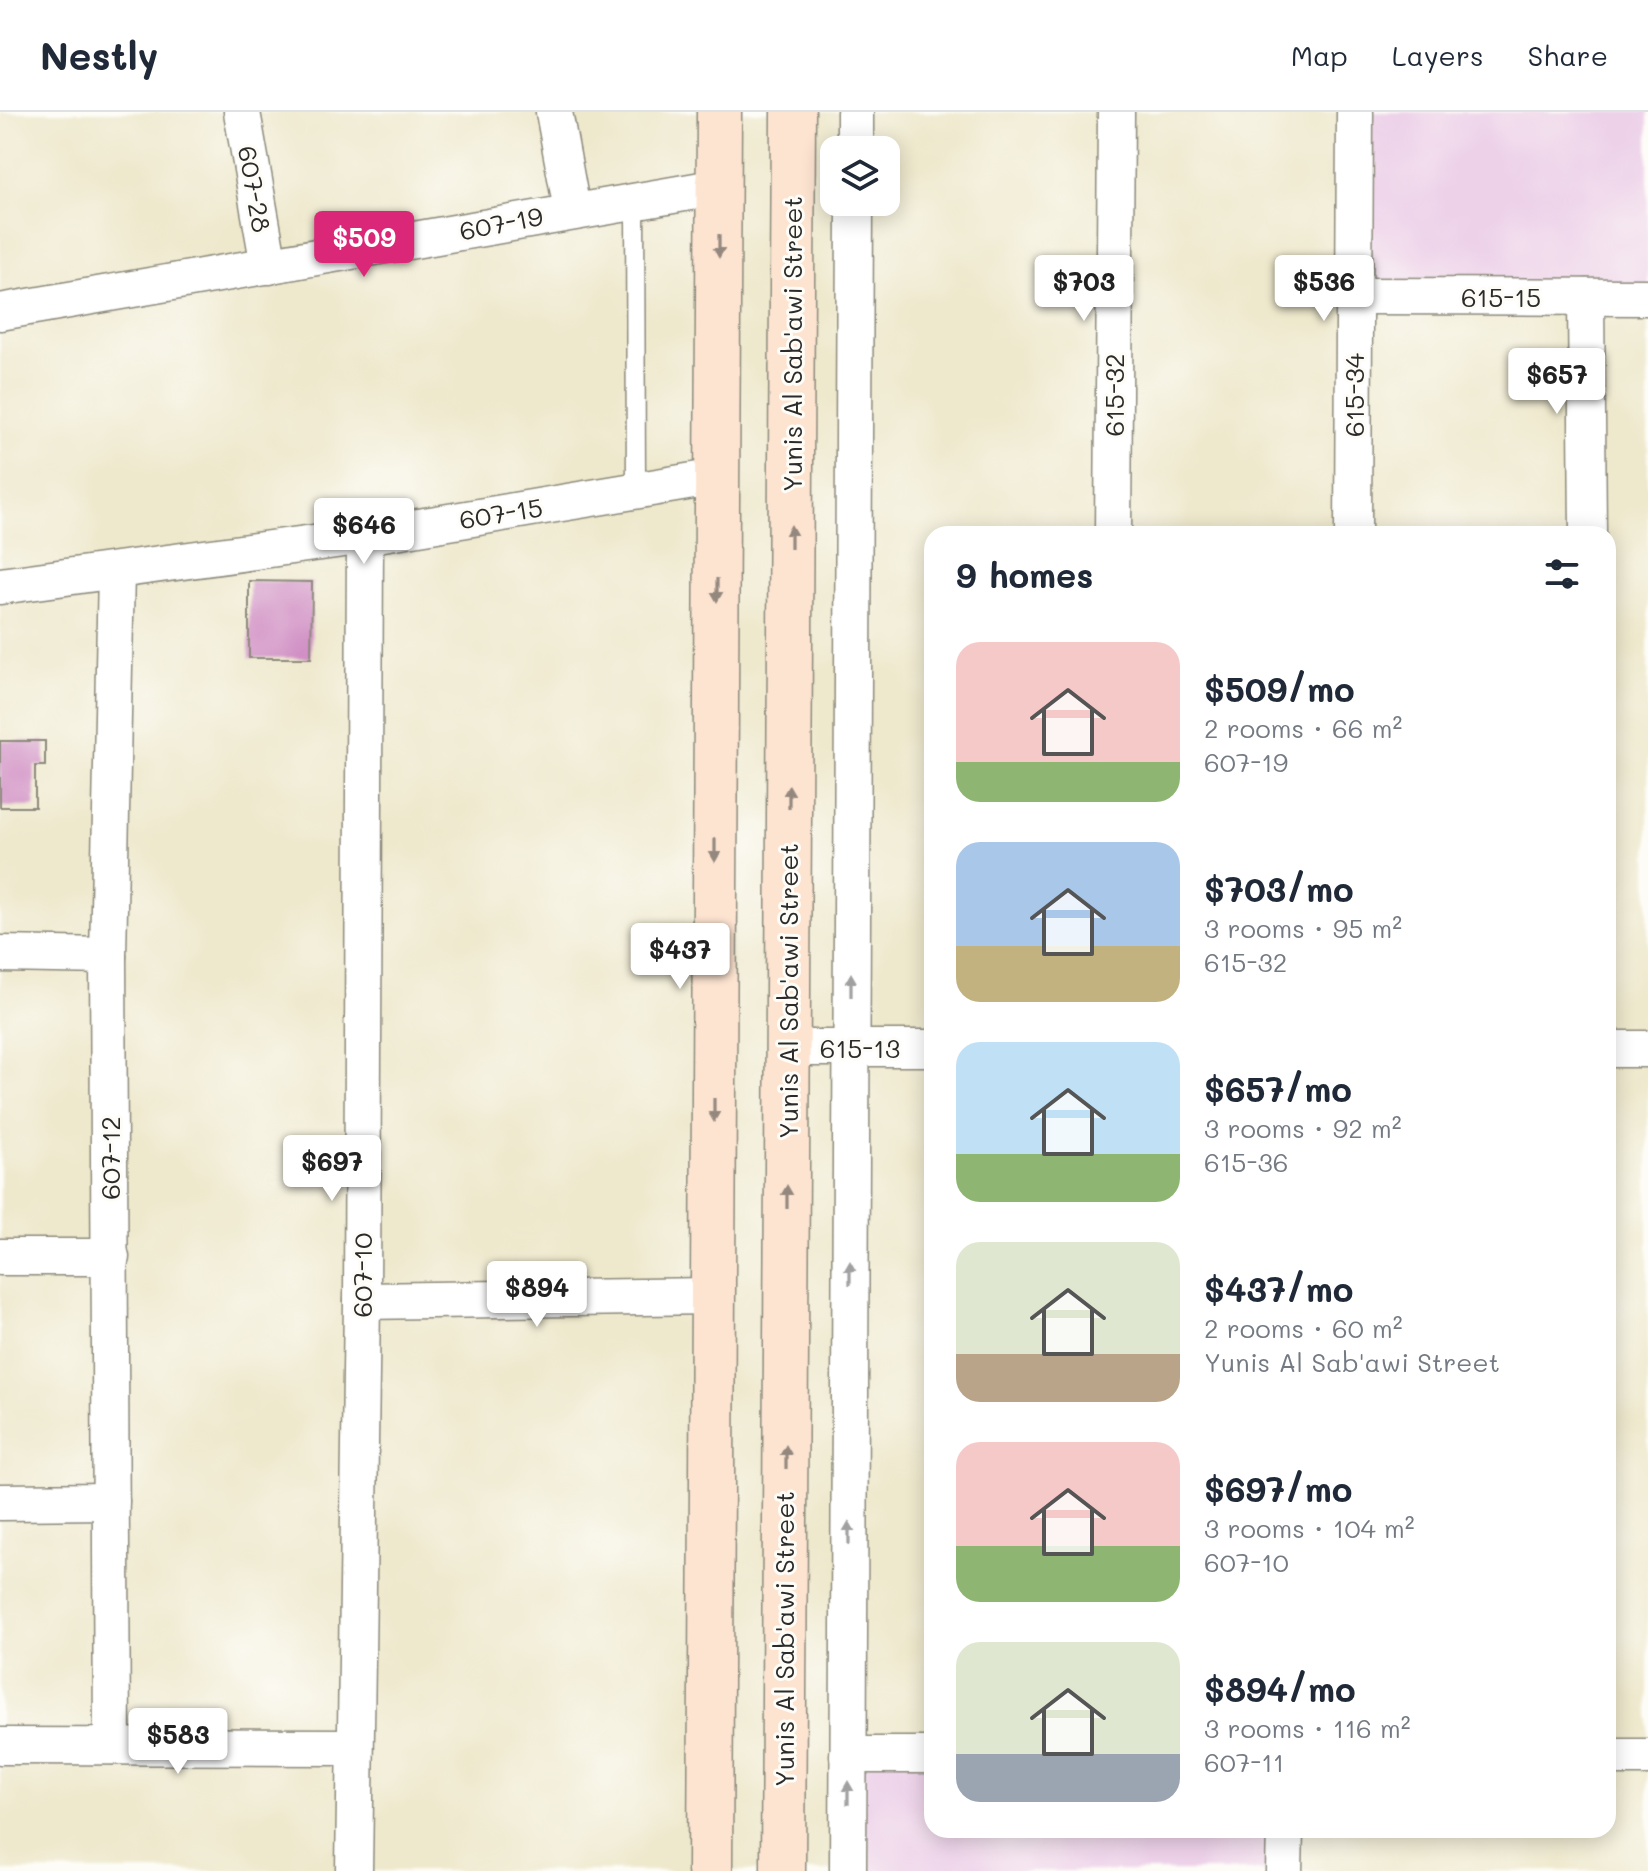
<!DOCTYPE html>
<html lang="en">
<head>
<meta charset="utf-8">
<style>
  body { margin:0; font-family:Mali,sans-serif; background:#f6f6f7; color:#1f2937; height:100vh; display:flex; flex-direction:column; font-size:30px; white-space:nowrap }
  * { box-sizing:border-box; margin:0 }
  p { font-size:26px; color:#747a83 }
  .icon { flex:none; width:44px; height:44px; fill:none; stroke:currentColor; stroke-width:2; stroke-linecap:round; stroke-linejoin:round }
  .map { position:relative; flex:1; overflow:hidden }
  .details { position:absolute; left:924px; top:414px; width:692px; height:1312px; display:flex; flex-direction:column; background:#fff; border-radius:24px; box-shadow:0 4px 20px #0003 }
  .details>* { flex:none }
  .fabs { position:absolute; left:820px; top:24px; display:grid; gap:16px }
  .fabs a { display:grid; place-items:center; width:80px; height:80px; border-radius:16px; background:#fff; box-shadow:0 4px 20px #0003; font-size:40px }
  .price { position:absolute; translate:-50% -68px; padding:0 18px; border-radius:8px; background:#fff; color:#222; font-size:26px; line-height:52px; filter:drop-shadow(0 2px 4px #0008) }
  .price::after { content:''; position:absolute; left:50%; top:48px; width:24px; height:18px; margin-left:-12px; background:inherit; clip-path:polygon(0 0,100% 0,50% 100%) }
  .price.on { background:#db2777; color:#fff }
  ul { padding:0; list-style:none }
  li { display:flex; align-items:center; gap:24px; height:200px; padding:0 32px }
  li span { display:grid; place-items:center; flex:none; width:224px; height:160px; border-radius:24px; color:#555 }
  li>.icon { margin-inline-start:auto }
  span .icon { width:96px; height:96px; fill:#fffc; stroke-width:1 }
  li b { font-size:34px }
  h2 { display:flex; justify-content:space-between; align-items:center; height:96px; padding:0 32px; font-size:34px }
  header { display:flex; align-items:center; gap:48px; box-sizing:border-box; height:112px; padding:0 40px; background:#fff; border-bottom:2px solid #e0e1e3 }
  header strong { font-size:38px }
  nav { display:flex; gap:44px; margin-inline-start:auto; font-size:28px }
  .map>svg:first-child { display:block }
  .built { fill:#edd1e9 }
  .building { fill:#d08ec4 }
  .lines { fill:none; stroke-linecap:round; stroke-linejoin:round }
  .service-casing { stroke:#8c8a7c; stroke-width:21 }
  .minor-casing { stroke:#8c8a7c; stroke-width:39 }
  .secondary-casing { stroke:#8c8a7c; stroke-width:47 }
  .service { stroke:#fff; stroke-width:18 }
  .minor { stroke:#fff; stroke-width:36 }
  .secondary { stroke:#fde4d1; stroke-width:44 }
  .oneway { fill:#94887e }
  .oneway2 { fill:#a0a0a0 }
  .labels { text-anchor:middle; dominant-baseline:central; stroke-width:6; stroke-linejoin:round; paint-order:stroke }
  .street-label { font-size:26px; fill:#2b2b2b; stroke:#fdfcf7 }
</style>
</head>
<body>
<header>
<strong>Nestly</strong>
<nav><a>Map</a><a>Layers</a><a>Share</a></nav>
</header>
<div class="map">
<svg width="1648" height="1759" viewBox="0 0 1648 1759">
  <rect width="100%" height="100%" fill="#fdfcf7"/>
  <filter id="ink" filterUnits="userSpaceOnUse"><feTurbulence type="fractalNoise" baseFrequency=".0125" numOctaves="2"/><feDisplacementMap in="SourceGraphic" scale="16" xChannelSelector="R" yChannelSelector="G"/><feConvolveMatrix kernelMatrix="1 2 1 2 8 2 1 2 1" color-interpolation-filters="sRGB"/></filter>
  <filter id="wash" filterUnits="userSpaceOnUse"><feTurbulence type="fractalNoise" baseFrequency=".006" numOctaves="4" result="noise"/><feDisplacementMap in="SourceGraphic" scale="32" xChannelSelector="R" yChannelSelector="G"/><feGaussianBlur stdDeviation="1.8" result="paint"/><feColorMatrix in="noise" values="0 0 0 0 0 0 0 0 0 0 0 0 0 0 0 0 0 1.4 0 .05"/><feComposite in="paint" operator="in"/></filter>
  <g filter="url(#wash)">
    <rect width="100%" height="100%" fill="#eee8cc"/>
    <g class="built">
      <polygon points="1370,0 1648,0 1648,174 1369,173"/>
      <polygon points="848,1643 932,1643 932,1718 1285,1718 1284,1759 848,1759"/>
    </g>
    <g id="blocks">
      <g class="building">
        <polygon points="249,469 312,470 311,546 249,546"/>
        <polygon points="0,629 45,629 45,654 35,654 35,695 0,695"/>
      </g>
    </g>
  </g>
  <g filter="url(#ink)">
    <use href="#blocks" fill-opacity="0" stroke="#8c8a7c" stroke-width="2"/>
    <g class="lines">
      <defs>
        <polyline id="service" points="635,88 636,379"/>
        <g id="minor">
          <polyline points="242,0 269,154"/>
          <polyline points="554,0 572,98"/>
          <polyline points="855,38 855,0"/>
          <polyline points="1354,184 1648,185"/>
          <polyline points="1586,185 1588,422"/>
          <polyline points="0,200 719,75"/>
          <polyline points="1113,422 1116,0"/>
          <polyline points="1353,422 1355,0"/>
          <polyline points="0,474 365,424 717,365"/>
          <polyline points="0,842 108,844"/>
          <polyline points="788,936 932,936"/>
          <polyline points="1608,937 1648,937"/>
          <polyline points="0,1145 111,1145"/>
          <polyline points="362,1189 712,1184"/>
          <polyline points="0,1390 111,1389"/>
          <polyline points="0,1634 355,1635"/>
          <polyline points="112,1634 108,844 116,459"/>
          <polyline points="848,1643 932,1643"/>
          <polyline points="1608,1645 1648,1645"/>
          <polyline points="354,1759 362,1189 365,424"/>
          <polyline points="848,1759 855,90"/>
          <polyline points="1284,1759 1285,1718"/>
        </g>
        <g id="secondary">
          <polyline points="710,1759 719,0"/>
          <polyline points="783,1759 793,0"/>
        </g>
      </defs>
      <use href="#service" class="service-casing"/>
      <use href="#minor" class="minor-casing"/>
      <use href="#secondary" class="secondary-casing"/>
      <use href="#service" class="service"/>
      <use href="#minor" class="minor"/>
      <use href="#secondary" class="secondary"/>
    </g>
    <defs><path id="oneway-solid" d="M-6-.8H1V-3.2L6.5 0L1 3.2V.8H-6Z" transform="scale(2)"/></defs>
    <g class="oneway">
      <use href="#oneway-solid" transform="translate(719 134) rotate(90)"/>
      <use href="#oneway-solid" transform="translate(791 425) rotate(-90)"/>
      <use href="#oneway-solid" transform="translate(717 478) rotate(90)"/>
      <use href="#oneway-solid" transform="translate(789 685) rotate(-90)"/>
      <use href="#oneway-solid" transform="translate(715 738) rotate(90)"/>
      <use href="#oneway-solid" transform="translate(714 998) rotate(90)"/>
      <use href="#oneway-solid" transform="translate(787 1085) rotate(-90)"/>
      <use href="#oneway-solid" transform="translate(786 1345) rotate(-90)"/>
    </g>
    <g class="oneway2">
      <use href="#oneway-solid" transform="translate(851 873) rotate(-90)"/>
      <use href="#oneway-solid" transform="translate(850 1161) rotate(-90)"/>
      <use href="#oneway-solid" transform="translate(849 1421) rotate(-90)"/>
      <use href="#oneway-solid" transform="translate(848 1681) rotate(-90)"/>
    </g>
  </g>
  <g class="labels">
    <g class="street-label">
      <text transform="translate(255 77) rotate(80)">607-28</text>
      <text transform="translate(501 111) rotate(-11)">607-19</text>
      <text x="1501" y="185">615-15</text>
      <text transform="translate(792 232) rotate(-90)">Yunis Al Sab'awi Street</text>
      <text transform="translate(1114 283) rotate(-90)">615-32</text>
      <text transform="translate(1354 283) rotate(-90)">615-34</text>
      <text transform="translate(501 401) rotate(-9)">607-15</text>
      <text transform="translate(788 879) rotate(-90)">Yunis Al Sab'awi Street</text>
      <text x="860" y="936">615-13</text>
      <text transform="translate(110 1046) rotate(-90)">607-12</text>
      <text transform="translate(362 1163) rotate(-90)">607-10</text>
      <text transform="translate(784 1527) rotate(-90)">Yunis Al Sab'awi Street</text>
    </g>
  </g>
</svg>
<div class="fabs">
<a><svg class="icon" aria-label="layers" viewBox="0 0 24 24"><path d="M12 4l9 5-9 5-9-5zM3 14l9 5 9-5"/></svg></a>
</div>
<b class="price on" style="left:364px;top:167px">$509</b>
<b class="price" style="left:1084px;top:211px">$703</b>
<b class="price" style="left:1324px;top:211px">$536</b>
<b class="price" style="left:1557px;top:304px">$657</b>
<b class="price" style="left:364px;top:454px">$646</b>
<b class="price" style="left:680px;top:879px">$437</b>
<b class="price" style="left:332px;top:1091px">$697</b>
<b class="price" style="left:537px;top:1217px">$894</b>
<b class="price" style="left:178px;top:1664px">$583</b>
<section class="details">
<h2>9 homes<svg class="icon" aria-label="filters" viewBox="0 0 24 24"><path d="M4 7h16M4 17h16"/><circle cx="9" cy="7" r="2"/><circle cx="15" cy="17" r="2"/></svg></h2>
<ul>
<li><span style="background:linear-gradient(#f6c9c9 75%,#8fb573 0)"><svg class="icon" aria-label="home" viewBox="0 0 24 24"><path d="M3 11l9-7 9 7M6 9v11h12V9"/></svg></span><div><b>$509/mo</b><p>2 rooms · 66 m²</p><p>607-19</p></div></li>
<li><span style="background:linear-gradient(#a9c7e8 65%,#c2b280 0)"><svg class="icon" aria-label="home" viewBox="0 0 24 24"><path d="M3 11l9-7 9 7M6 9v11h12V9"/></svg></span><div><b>$703/mo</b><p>3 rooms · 95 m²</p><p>615-32</p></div></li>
<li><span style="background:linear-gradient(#bfe0f5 70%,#8fb573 0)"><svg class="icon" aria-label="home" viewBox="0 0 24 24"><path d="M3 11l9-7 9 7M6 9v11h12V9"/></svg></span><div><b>$657/mo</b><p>3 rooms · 92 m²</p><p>615-36</p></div></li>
<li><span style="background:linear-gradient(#dfe7d0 70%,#b9a48a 0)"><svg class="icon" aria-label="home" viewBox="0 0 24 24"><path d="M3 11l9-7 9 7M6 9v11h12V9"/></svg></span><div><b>$437/mo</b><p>2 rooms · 60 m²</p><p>Yunis Al Sab'awi Street</p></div></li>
<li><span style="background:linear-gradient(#f6c9c9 65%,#8fb573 0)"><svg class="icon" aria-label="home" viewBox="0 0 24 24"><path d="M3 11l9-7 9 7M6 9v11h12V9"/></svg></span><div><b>$697/mo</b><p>3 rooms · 104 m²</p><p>607-10</p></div></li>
<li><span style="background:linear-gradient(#dfe7d0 70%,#9aa5b1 0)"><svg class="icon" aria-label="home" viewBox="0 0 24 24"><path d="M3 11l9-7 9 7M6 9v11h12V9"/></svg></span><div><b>$894/mo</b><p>3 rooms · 116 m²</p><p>607-11</p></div></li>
</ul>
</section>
</div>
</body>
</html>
